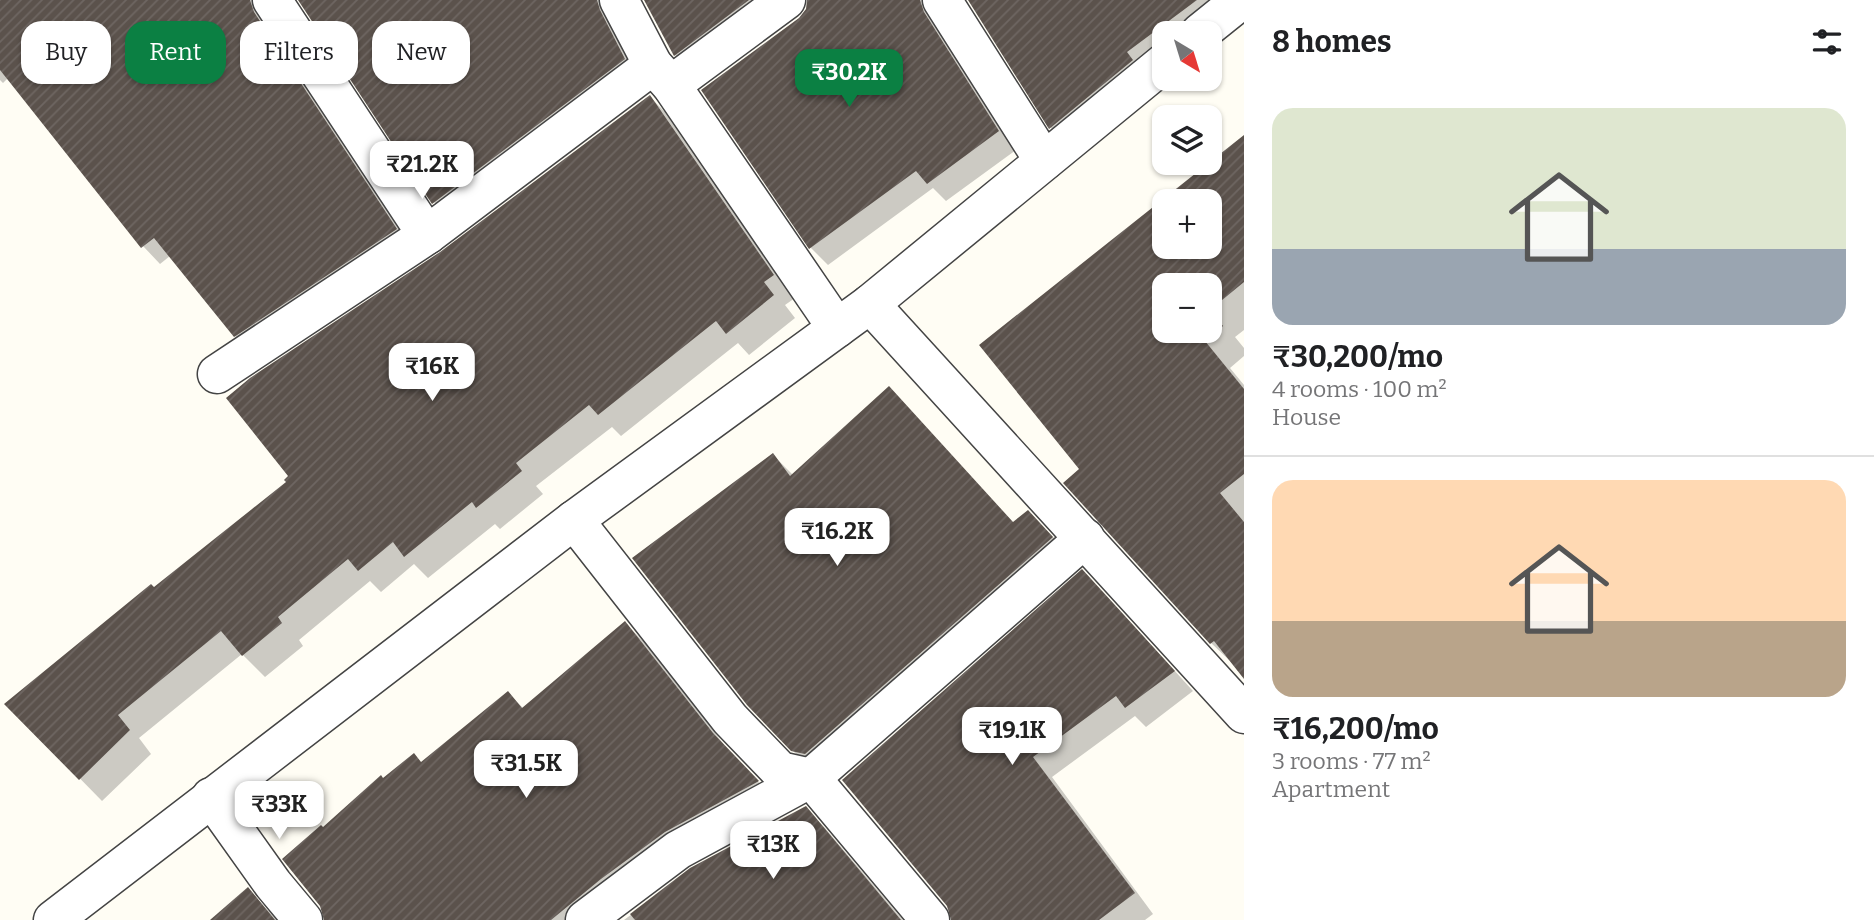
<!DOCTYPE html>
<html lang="en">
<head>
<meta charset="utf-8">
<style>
  body { margin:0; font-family:Bitter,serif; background:#f2f2f2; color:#202124; height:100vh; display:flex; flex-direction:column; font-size:26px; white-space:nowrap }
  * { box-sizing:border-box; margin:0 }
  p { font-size:23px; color:#757577 }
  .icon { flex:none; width:38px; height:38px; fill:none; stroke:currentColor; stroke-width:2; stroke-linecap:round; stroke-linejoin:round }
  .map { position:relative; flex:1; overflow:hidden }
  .details { display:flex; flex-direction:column; background:#fff; width:630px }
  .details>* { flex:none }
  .guide { position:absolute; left:21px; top:21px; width:665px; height:63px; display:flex; gap:14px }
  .needle { width:46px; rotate:142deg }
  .buttons { position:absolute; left:1152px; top:21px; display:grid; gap:14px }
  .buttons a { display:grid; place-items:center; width:70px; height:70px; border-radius:14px; background:#fff; box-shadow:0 2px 5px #0004; font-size:35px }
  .price { position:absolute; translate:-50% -60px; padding:0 16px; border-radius:14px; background:#fff; color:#222; font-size:23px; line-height:46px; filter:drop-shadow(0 2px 4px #0008) }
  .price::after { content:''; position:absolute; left:50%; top:42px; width:21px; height:16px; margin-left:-10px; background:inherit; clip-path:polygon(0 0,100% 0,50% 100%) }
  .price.current { background:#0b8043; color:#fff }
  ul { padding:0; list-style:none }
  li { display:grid; align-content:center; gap:14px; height:371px; padding:0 28px }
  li+li { border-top:2px solid #e0e0e0 }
  li span { display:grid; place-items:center; height:217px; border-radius:21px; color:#555 }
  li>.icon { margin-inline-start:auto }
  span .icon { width:126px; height:126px; fill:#fffc; stroke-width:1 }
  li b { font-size:30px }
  h2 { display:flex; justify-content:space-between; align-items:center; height:84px; padding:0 28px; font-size:30px }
  .pill { padding:0 24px; border-radius:21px; background:#fff; box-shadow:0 2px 5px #0004; font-size:24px; line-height:63px }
  .pill.current { background:#0b8043; color:#fff }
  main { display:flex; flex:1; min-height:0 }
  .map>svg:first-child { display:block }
  .shadow { fill:#0003; fill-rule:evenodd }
  .building { fill:url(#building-hatch); fill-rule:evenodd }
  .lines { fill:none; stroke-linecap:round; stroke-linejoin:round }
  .minor-casing { stroke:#444; stroke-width:41 }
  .minor { stroke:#fff; stroke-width:38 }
</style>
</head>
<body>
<main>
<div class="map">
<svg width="1244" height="920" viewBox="0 0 1244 920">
  <defs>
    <pattern id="building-hatch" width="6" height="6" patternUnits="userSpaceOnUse" patternTransform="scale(1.75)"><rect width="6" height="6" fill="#5b524c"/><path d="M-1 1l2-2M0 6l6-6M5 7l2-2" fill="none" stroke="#6e6662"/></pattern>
  </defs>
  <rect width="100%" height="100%" fill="#fffdf4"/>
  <g class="shadow">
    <polygon points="0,0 277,0 413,247 253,353 235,336 170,256 160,264 143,246 8,78 3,83 0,80"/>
    <polygon points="300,0 624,0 642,77 451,220 434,202"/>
    <polygon points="646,0 790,0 693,72 675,55"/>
    <polygon points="809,0 947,0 1016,150 946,201 933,188 828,265 811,248 703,90 801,18 807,10"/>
    <polygon points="970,0 1233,0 1193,33 1164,33 1164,55 1068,145 1051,128"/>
    <polygon points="650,97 672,119 795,298 785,305 795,318 749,355 738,343 621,436 612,427 536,486 543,494 500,529 495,524 428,578 414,564 381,592 370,581 299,640 303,646 265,677 242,654 139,738 151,754 102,801 7,704 289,483 441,254"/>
    <path d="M1244,136v194l-9,7 9,11v8l-14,12 14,17v289l-33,-31 -146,-160 17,-13 -100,-125zM1164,201h45v46h-45zM1164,285h45v46h-45z"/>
    <polygon points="889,388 1014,524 1028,512 1055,539 820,777 792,750 773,455 793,475"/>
    <polygon points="1102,591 1193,691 1146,727 1135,716 1052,777 1153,914 1145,920 953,920"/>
    <polygon points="625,623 645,643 732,755 777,801 594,920 326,920 323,829 383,780 422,763 508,693 524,709"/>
    <polygon points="805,808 825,828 903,920 624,920 691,870"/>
    <polygon points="248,889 277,920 213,920"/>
  </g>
  <g class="building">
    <polygon points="0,0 250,0 254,12 397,229 234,337 154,238 141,248 0,70"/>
    <polygon points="298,0 597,0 600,10 625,59 432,204"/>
    <polygon points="644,0 749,0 674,56"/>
    <polygon points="807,0 920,0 924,12 999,131 927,184 916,171 809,249 701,90 799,18 806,9"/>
    <polygon points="968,0 1197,0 1127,52 1133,60 1049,129"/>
    <polygon points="650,95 774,275 764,282 774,295 726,334 716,321 598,415 589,405 516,463 522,471 476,508 472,502 404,557 393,542 358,571 348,559 278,617 282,623 242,656 221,631 118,715 130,730 79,780 4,704 151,584 154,587 286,482 284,480 288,476 226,398 250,378 440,252"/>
    <path d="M1244,135v147l-34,28 13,16 -18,15 39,48v85l-24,19 24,29v157l-30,-38 -4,3 -147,-161 16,-14 -100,-124zM1164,201h45v46h-45zM1164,285h45v46h-45z"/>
    <polygon points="889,386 1013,522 1028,510 1053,537 805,754 791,751 747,705 632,558 773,453 790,476"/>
    <polygon points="1082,569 1175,671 1125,708 1116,696 1033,757 1135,893 1099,920 951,920 947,906 842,780"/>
    <polygon points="625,621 713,733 759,781 665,832 601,879 551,920 324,920 320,906 282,859 321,825 323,827 381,775 383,778 414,753 421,762 508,691 522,708"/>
    <polygon points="806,806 901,920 635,920 630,914 690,868"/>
    <polygon points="248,887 275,920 210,920"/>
  </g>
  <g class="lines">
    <defs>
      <g id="minor">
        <polyline points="272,0 427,235"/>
        <polyline points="619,0 653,65 671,85 837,328"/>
        <polyline points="942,0 1044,161"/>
        <polyline points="1200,33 1241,0"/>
        <polyline points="671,85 786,0"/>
        <polyline points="870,304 1244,714"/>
        <polyline points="217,374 427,235 653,65"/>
        <polyline points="574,520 730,719 780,771 811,778 930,920"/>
        <polyline points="211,797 273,884 303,920"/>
        <polyline points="53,920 574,520 870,304 1164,63"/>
        <polyline points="585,920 678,850 811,778 1085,538"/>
      </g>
    </defs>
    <use href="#minor" class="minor-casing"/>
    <use href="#minor" class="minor"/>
  </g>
</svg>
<div class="buttons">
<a><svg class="needle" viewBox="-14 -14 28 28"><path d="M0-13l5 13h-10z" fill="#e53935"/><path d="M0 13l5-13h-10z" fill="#757577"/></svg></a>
<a><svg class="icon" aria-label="layers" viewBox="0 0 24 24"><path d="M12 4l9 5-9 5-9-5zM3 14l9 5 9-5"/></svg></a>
<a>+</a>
<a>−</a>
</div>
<b class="price current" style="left:849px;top:109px">₹30.2K</b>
<b class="price" style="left:422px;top:201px">₹21.2K</b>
<b class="price" style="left:432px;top:403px">₹16K</b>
<b class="price" style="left:837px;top:568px">₹16.2K</b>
<b class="price" style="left:1012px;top:767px">₹19.1K</b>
<b class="price" style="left:526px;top:800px">₹31.5K</b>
<b class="price" style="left:279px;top:841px">₹33K</b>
<b class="price" style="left:773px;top:881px">₹13K</b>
<div class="guide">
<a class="pill">Buy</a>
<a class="pill current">Rent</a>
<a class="pill">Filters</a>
<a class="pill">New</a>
</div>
</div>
<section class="details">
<h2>8 homes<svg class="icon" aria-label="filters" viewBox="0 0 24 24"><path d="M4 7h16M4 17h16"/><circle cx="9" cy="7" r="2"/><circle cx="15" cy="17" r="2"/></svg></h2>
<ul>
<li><span style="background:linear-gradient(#dfe7d0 65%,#9aa5b1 0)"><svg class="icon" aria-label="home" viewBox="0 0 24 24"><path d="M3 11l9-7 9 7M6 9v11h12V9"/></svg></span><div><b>₹30,200/mo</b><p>4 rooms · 100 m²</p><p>House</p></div></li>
<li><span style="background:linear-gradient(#ffd9b3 65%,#b9a48a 0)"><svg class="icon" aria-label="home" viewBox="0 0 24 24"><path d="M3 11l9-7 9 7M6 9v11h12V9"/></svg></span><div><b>₹16,200/mo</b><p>3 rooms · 77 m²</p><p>Apartment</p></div></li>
</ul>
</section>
</main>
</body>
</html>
